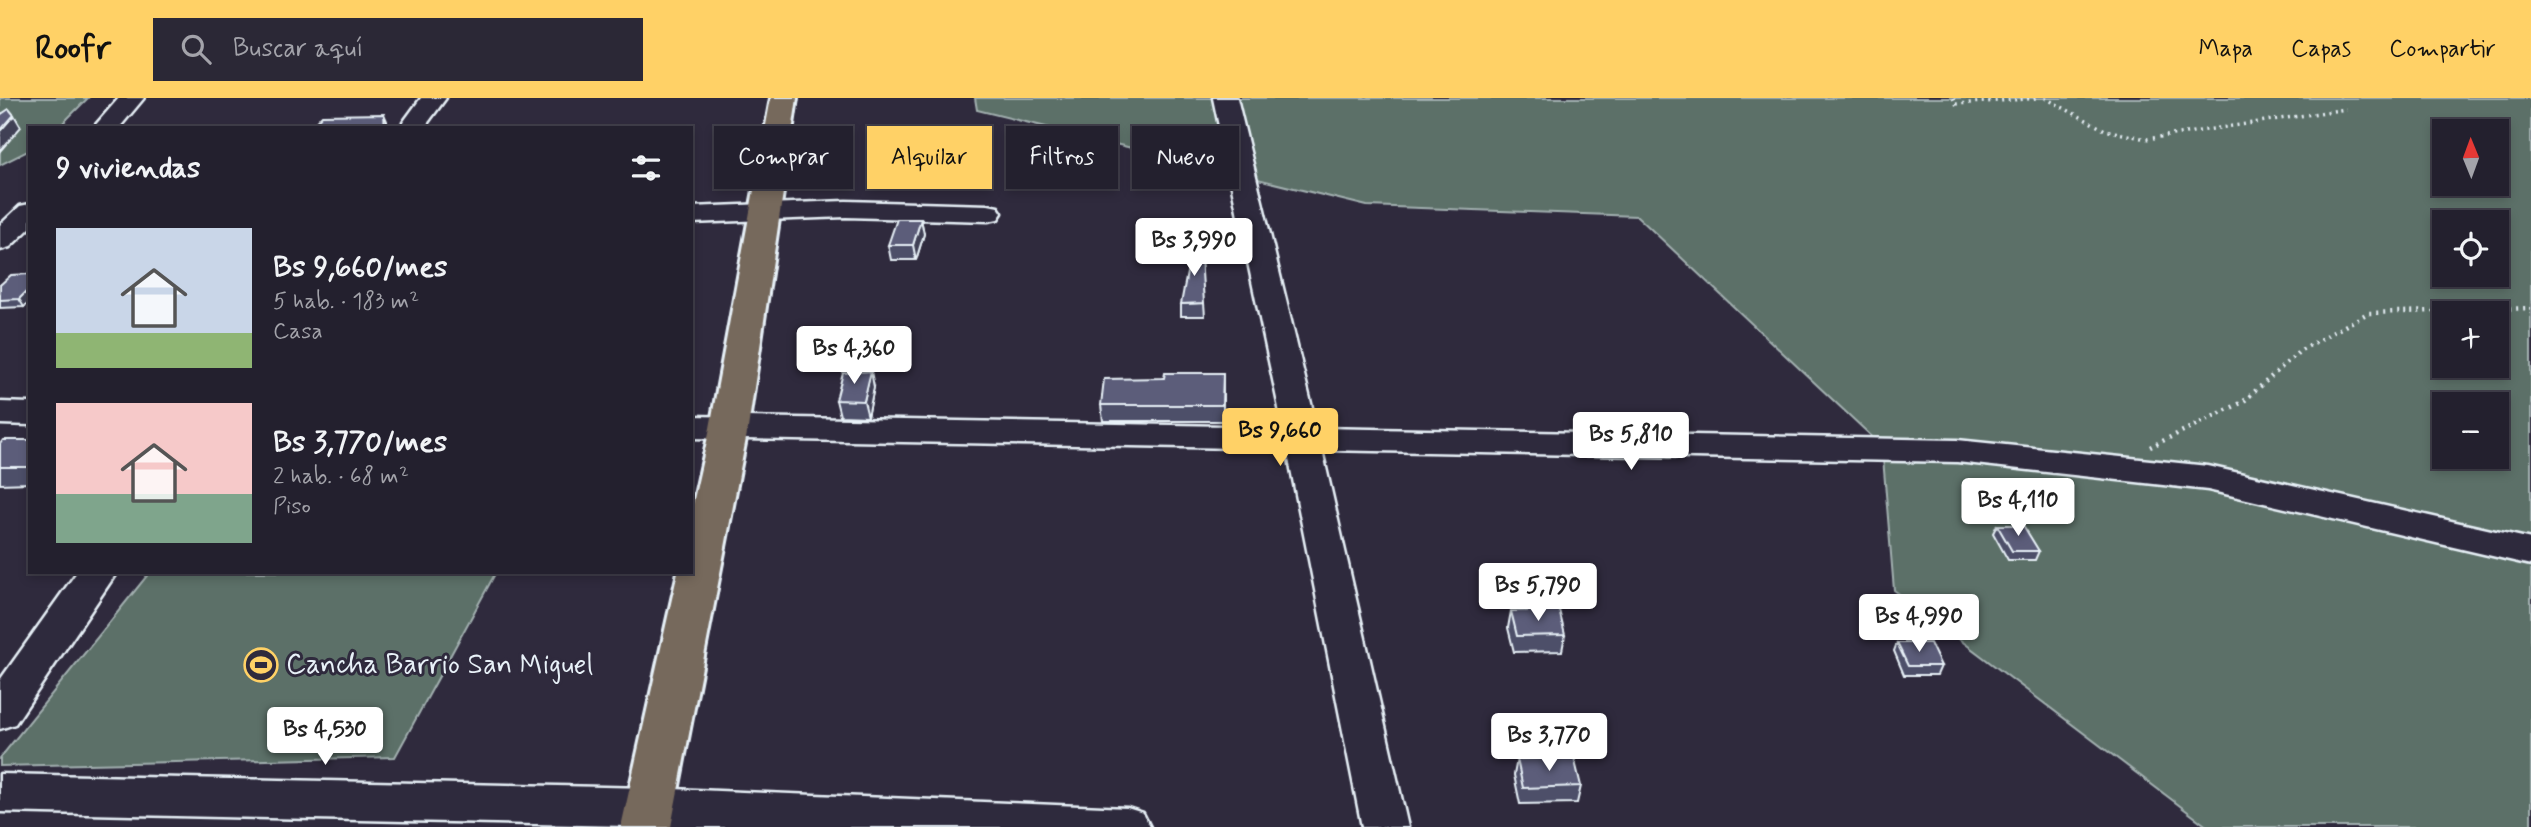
<!DOCTYPE html>
<html lang="es">
<head>
<meta charset="utf-8">
<style>
  body { margin:0; font-family:Mynerve,sans-serif; background:#2b2836; color:#f1f3f6; height:100vh; display:flex; flex-direction:column; font-size:26px; white-space:nowrap }
  * { box-sizing:border-box; margin:0 }
  p { font-size:23px; color:#a3a3aa }
  .icon { flex:none; width:38px; height:38px; fill:none; stroke:currentColor; stroke-width:2; stroke-linecap:round; stroke-linejoin:round }
  .map { position:relative; flex:1; overflow:hidden }
  .drawer { position:absolute; left:28px; top:28px; width:665px; height:448px; display:flex; flex-direction:column; background:#23202e; border-radius:0px; box-shadow:0 4px 10px #0003,0 0 0 2px #403e4a }
  .drawer>* { flex:none }
  .banner { position:absolute; left:714px; top:28px; width:665px; height:63px; display:flex; gap:14px }
  .needle { width:46px; rotate:359deg }
  .fabs { position:absolute; left:2432px; top:21px; display:grid; gap:14px }
  .fabs a { display:grid; place-items:center; width:77px; height:77px; border-radius:0px; background:#23202e; box-shadow:0 4px 10px #0003,0 0 0 2px #403e4a; font-size:35px }
  .price { position:absolute; translate:-50% -60px; padding:0 16px; border-radius:7px; background:#fff; color:#222; font-size:23px; line-height:46px; filter:drop-shadow(0 2px 4px #0008) }
  .price::after { content:''; position:absolute; left:50%; top:42px; width:21px; height:16px; margin-left:-10px; background:inherit; clip-path:polygon(0 0,100% 0,50% 100%) }
  .price.selected { background:#ffd166; color:#111 }
  ul { padding:0; list-style:none }
  li { display:flex; align-items:center; gap:21px; height:175px; padding:0 28px }
  li span { display:grid; place-items:center; flex:none; width:196px; height:140px; border-radius:0px; color:#555 }
  li>.icon { margin-inline-start:auto }
  span .icon { width:84px; height:84px; fill:#fffc; stroke-width:1 }
  li b { font-size:30px }
  h2 { display:flex; justify-content:space-between; align-items:center; height:84px; padding:0 28px; font-size:30px }
  .tag { padding:0 24px; border-radius:0px; background:#23202e; box-shadow:0 4px 10px #0003,0 0 0 2px #403e4a; font-size:24px; line-height:63px }
  .tag.selected { background:#ffd166; color:#111 }
  header { display:flex; align-items:center; gap:42px; box-sizing:border-box; height:98px; padding:0 35px; background:#ffd166; color:#111 }
  header strong { font-size:33px }
  nav { display:flex; gap:38px; margin-inline-start:auto; font-size:24px }
  .search { width:490px; height:63px; background:#2b2836; display:flex; align-items:center; gap:18px; box-sizing:border-box; padding:0 24px; border-radius:0px; color:#a3a3aa; font-size:26px }
  .map>svg:first-child { display:block }
  .green { fill:#5c6f67; stroke:#a2b0b0; stroke-width:2; fill-rule:evenodd }
  .lines { fill:none; stroke-linecap:round; stroke-linejoin:round }
  .minor-casing { stroke:#e8f1f8; stroke-width:5 }
  .highway-casing { stroke:#e8f1f8; stroke-width:6 }
  .path-far1 { stroke:#e8f1f8; stroke-width:3.5; stroke-dasharray:2 4.5; stroke-linecap:butt }
  .path { stroke:#e8f1f8; stroke-width:4.5; stroke-dasharray:2 5; stroke-linecap:butt }
  .minor { fill:#2f2a3d; fill-rule:evenodd }
  .highway { fill:#76695c; fill-rule:evenodd }
  .wall { fill:#4e5069; stroke:#e8f1f8; stroke-width:2 }
  .shaded-wall { fill:#404155; stroke:#e8f1f8; stroke-width:2 }
  .building { fill:#5b5d7a; stroke:#e8f1f8; stroke-width:2 }
  .labels { text-anchor:middle; dominant-baseline:central; stroke-width:6; stroke-linejoin:round; paint-order:stroke }
  .poi-label { font-size:28px; fill:#e8f1f8; stroke:#2f2a3d; text-anchor:start }
</style>
</head>
<body>
<header>
<strong>Roofr</strong>
<div class="search"><svg class="icon" aria-label="search" viewBox="0 0 24 24"><circle cx="10" cy="10" r="6"/><path d="M15 15l6 6"/></svg>Buscar aquí</div>
<nav><a>Mapa</a><a>Capas</a><a>Compartir</a></nav>
</header>
<div class="map">
<svg width="2531" height="729" viewBox="0 0 2531 729">
  <rect width="100%" height="100%" fill="#2f2a3d"/>
  <filter id="ink" filterUnits="userSpaceOnUse"><feTurbulence type="fractalNoise" baseFrequency=".0143" numOctaves="2"/><feDisplacementMap in="SourceGraphic" scale="14" xChannelSelector="R" yChannelSelector="G"/><feConvolveMatrix kernelMatrix="1 2 1 2 8 2 1 2 1" color-interpolation-filters="sRGB"/></filter>
  <g filter="url(#ink)">
    <g class="green">
      <polygon points="0,0 88,0 58,30 30,30 30,52 0,67"/>
      <path d="M975,0h1556v729h-323l-314,-237 -12,-144 -245,-230 -270,-10 -390,-96zM2445,33h52v53h-52zM2445,124h52v53h-52zM2445,215h52v53h-52zM2445,306h52v53h-52z"/>
      <polygon points="150,474 496,474 395,659 0,668 0,660"/>
    </g>
    <g class="lines">
      <defs>
        <g id="minor">
          <polygon points="119,0 144,0 119,30 93,30"/>
          <polygon points="421,0 446,0 424,30 399,30"/>
          <polygon points="1213,0 1237,0 1317,330 1957,342 2208,368 2531,441 2531,467 2208,392 1957,364 1322,352 1408,729 1362,729 1287,351 691,340 691,318 1283,329"/>
          <polygon points="846,103 988,107 998,109 1002,115 998,121 988,123 846,119 691,125 691,109"/>
          <polygon points="30,106 30,130 10,149 0,152 0,127 20,108"/>
          <polygon points="0,304 30,305 30,327 0,326"/>
          <polygon points="77,474 117,474 15,626 0,631 0,582"/>
          <polygon points="0,676 649,690 1127,710 1143,715 1150,729 674,729 0,714"/>
        </g>
        <polygon id="highway" points="771,0 797,0 748,330 671,729 621,729 678,474 691,474 691,415 710,330"/>
      </defs>
      <use href="#minor" class="minor-casing"/>
      <use href="#highway" class="highway-casing"/>
      <g class="path-far1">
        <polyline points="1953,0 1956,6 2040,0"/>
        <polyline points="2045,0 2105,32 2146,41 2346,11"/>
      </g>
      <polyline class="path" points="2150,349 2243,304 2301,252 2368,215 2531,210"/>
      <use href="#minor" class="minor"/>
      <use href="#highway" class="highway"/>
    </g>
    <g class="wall">
      <polygon points="921,121 924,136 916,162 891,162 888,147"/>
      <polygon points="30,176 30,204 24,209 0,210 0,187"/>
      <polygon points="1204,205 1205,218 1181,218 1181,206"/>
      <polygon points="1223,275 1223,323 1103,323 1101,307 1164,280"/>
      <polygon points="874,289 868,319 840,318 836,302"/>
      <polygon points="30,342 30,385 0,386 0,346"/>
      <polygon points="1997,427 2039,453 2035,462 2008,462 1993,435"/>
      <polygon points="1511,513 1565,537 1562,553 1514,554 1508,530"/>
      <polygon points="1897,545 1941,568 1937,577 1904,577 1894,553"/>
      <polygon points="1517,661 1581,688 1577,705 1520,706 1514,677"/>
    </g>
    <g class="shaded-wall">
      <polygon points="384,16 387,23 387,30 385,30"/>
      <polygon points="14,17 21,29 0,53 0,33"/>
      <polygon points="921,121 924,136 916,162 913,147"/>
      <polygon points="30,190 30,204 24,209 19,201"/>
      <polygon points="871,273 874,289 868,319 864,303"/>
    </g>
    <g class="building">
      <polygon points="9,11 14,17 0,33 0,17"/>
      <polygon points="384,16 385,30 310,30 322,17"/>
      <polygon points="897,121 921,121 913,147 888,147"/>
      <polygon points="1193,143 1200,143 1204,205 1181,206"/>
      <polygon points="30,176 30,190 19,201 0,202 0,187 11,177"/>
      <polygon points="871,273 864,303 836,302 843,275"/>
      <polygon points="1165,275 1223,275 1222,307 1101,307 1104,281 1164,280"/>
      <polygon points="3,342 30,342 30,369 0,369 0,346"/>
      <polygon points="1997,427 2023,427 2039,453 2012,453"/>
      <polygon points="1559,512 1565,537 1517,538 1511,513"/>
      <polygon points="1897,545 1930,545 1941,568 1908,568"/>
      <polygon points="1574,659 1581,688 1523,690 1517,661"/>
    </g>
  </g>
  <defs>
    <symbol id="stadium-ring" viewBox="-11 -11 22 22"><circle r="9.5" fill="#2f2a3d" stroke="#ffd166" stroke-width="1.5"/><path d="M0-5a6.5 5 0 1 0 0 10a6.5 5 0 1 0 0-10ZM-3.5-1.8h7v3.6h-7Z" fill="#ffd166"/></symbol>
  </defs>
  <g fill-rule="evenodd">
    <use href="#stadium-ring" x="242" y="548" width="38" height="38"/>
  </g>
  <g class="labels">
    <g class="poi-label">
      <text x="286" y="567">Cancha Barrio San Miguel</text>
    </g>
  </g>
</svg>
<div class="fabs">
<a><svg class="needle" viewBox="-14 -14 28 28"><path d="M0-13l5 13h-10z" fill="#e53935"/><path d="M0 13l5-13h-10z" fill="#a3a3aa"/></svg></a>
<a><svg class="icon" aria-label="locate" viewBox="0 0 24 24"><circle cx="12" cy="12" r="6"/><path d="M12 2v4M12 18v4M2 12h4M18 12h4"/></svg></a>
<a>+</a>
<a>−</a>
</div>
<b class="price" style="left:1194px;top:180px">Bs 3,990</b>
<b class="price" style="left:854px;top:288px">Bs 4,360</b>
<b class="price selected" style="left:1280px;top:370px">Bs 9,660</b>
<b class="price" style="left:1631px;top:374px">Bs 5,810</b>
<b class="price" style="left:2018px;top:440px">Bs 4,110</b>
<b class="price" style="left:1538px;top:525px">Bs 5,790</b>
<b class="price" style="left:1919px;top:556px">Bs 4,990</b>
<b class="price" style="left:325px;top:669px">Bs 4,530</b>
<b class="price" style="left:1549px;top:675px">Bs 3,770</b>
<div class="banner">
<a class="tag">Comprar</a>
<a class="tag selected">Alquilar</a>
<a class="tag">Filtros</a>
<a class="tag">Nuevo</a>
</div>
<section class="drawer">
<h2>9 viviendas<svg class="icon" aria-label="filters" viewBox="0 0 24 24"><path d="M4 7h16M4 17h16"/><circle cx="9" cy="7" r="2"/><circle cx="15" cy="17" r="2"/></svg></h2>
<ul>
<li><span style="background:linear-gradient(#c9d6e8 75%,#8fb573 0)"><svg class="icon" aria-label="home" viewBox="0 0 24 24"><path d="M3 11l9-7 9 7M6 9v11h12V9"/></svg></span><div><b>Bs 9,660/mes</b><p>5 hab. · 183 m²</p><p>Casa</p></div></li>
<li><span style="background:linear-gradient(#f6c9c9 65%,#7fa58c 0)"><svg class="icon" aria-label="home" viewBox="0 0 24 24"><path d="M3 11l9-7 9 7M6 9v11h12V9"/></svg></span><div><b>Bs 3,770/mes</b><p>2 hab. · 68 m²</p><p>Piso</p></div></li>
</ul>
</section>
</div>
</body>
</html>
